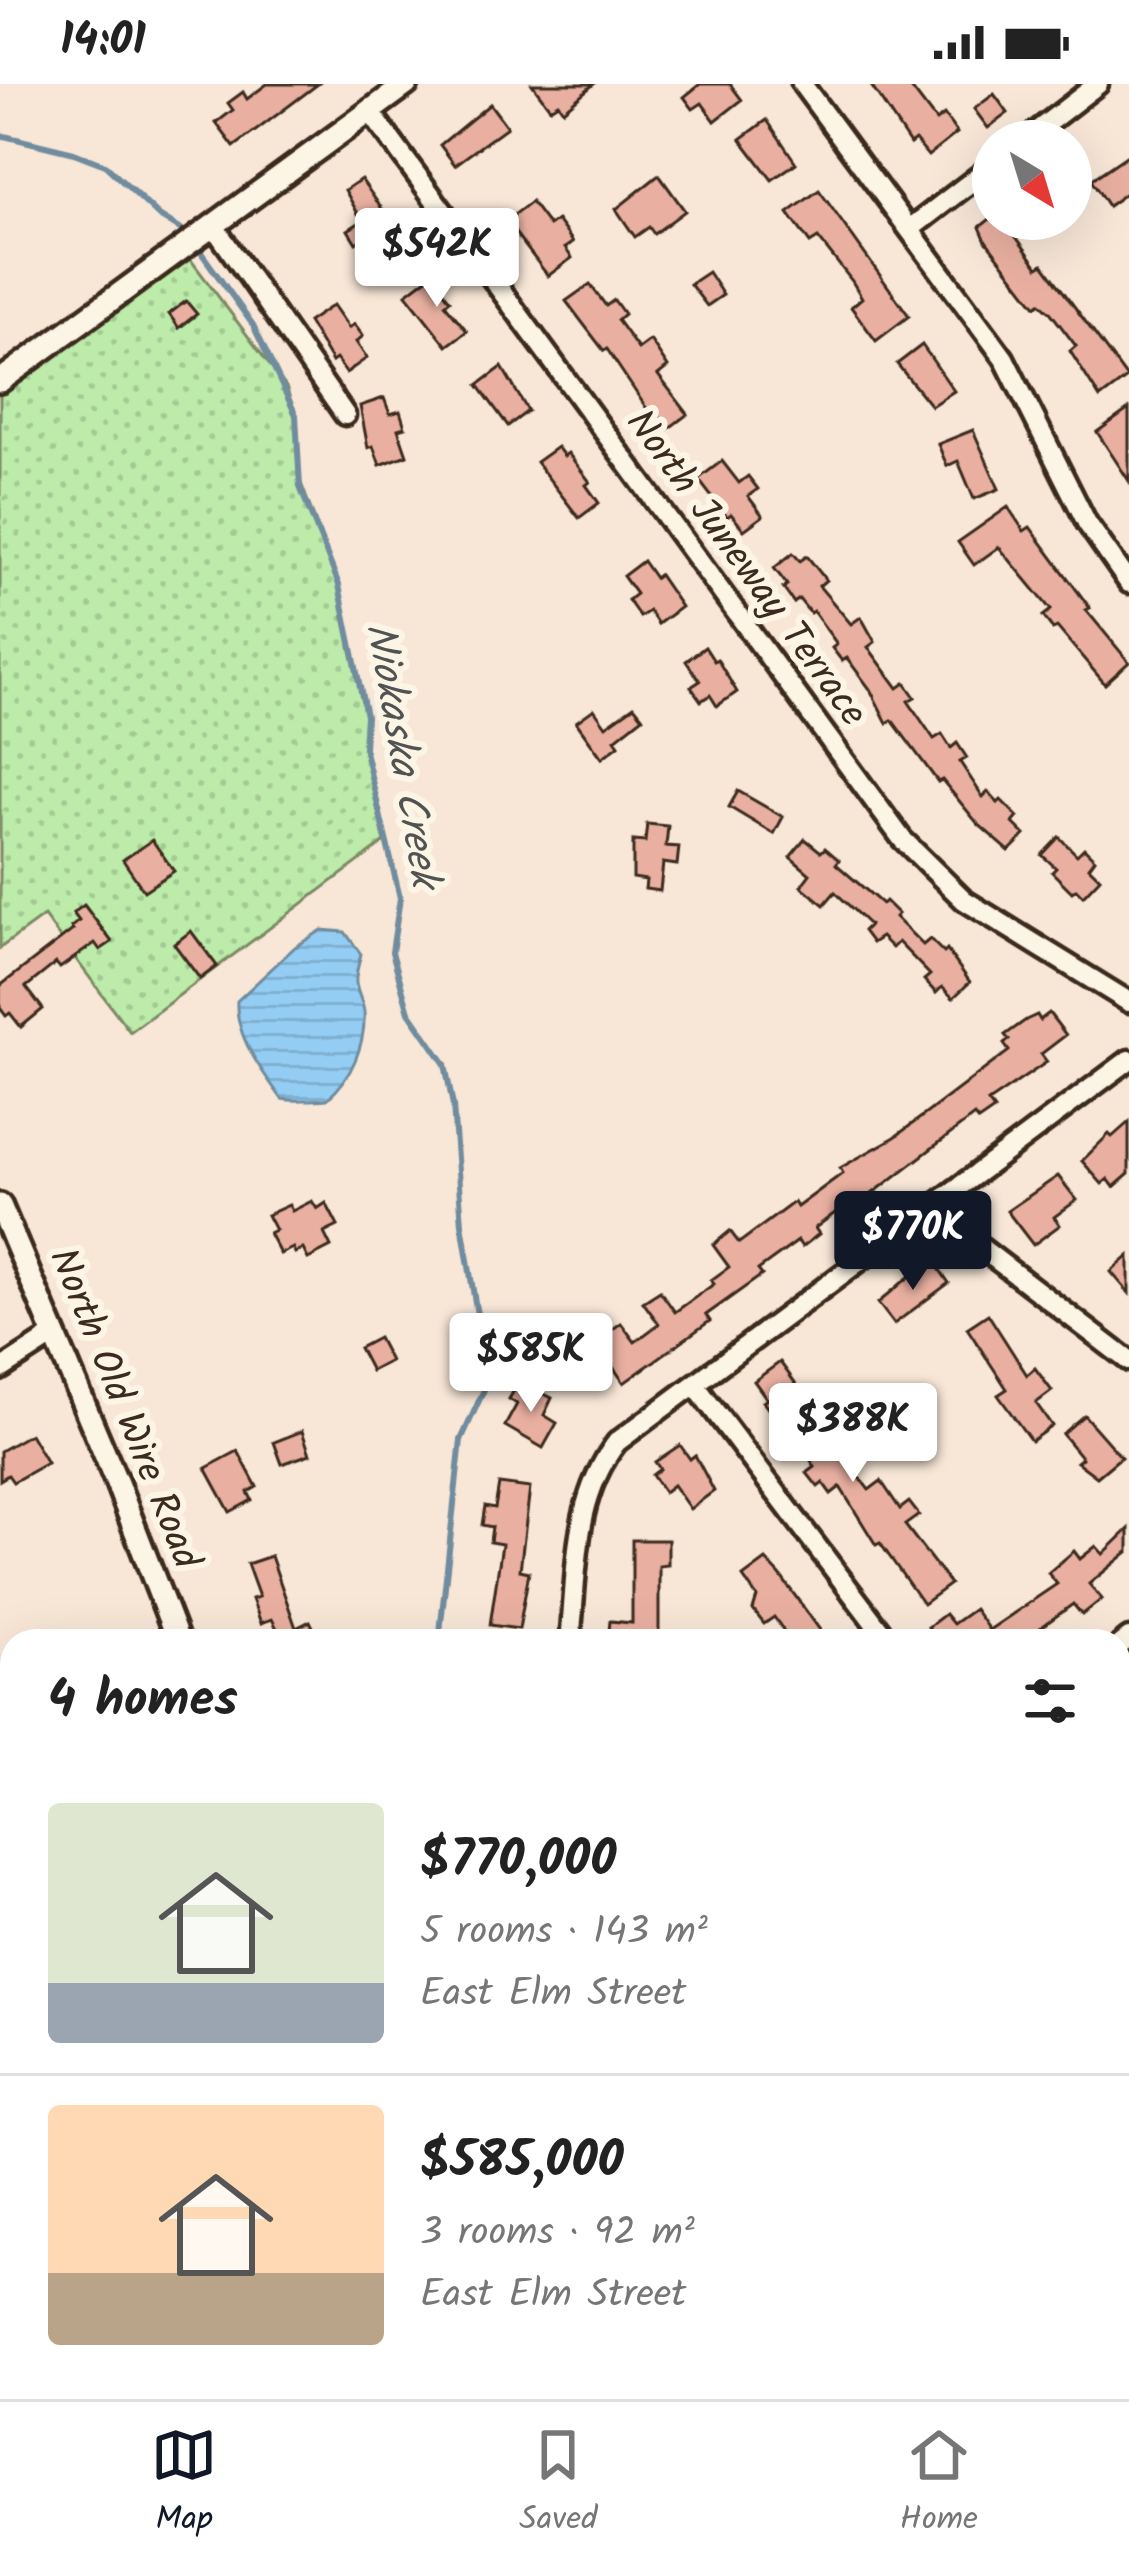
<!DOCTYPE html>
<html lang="en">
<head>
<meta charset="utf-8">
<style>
  body { margin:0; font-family:Kalam,sans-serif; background:#f6f6f6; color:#222; height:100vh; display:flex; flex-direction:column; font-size:45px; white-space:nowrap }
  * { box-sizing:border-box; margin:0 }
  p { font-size:39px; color:#767676 }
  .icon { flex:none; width:66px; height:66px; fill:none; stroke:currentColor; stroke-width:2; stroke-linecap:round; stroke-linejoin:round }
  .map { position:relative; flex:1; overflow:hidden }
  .drawer { position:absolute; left:0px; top:1545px; width:1131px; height:771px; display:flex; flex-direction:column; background:#fff; border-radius:36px 36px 0 0; box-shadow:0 12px 48px #0002 }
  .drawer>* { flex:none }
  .needle { width:78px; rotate:142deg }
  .fabs { position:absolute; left:972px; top:36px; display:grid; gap:24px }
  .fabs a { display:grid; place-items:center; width:120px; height:120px; border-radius:50%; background:#fff; box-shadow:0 12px 48px #0002; font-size:60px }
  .price { position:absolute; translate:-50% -102px; padding:0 27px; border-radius:12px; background:#fff; color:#222; font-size:39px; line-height:78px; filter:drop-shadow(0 3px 6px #0008) }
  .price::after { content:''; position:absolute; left:50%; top:72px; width:36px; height:27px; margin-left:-18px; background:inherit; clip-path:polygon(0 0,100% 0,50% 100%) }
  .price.current { background:#111827; color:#fff }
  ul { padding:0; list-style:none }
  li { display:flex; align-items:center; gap:36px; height:300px; padding:0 48px }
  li+li { border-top:3px solid #e0e0e0 }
  li span { display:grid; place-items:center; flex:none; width:336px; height:240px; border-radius:12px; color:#555 }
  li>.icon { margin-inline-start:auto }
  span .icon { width:144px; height:144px; fill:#fffc; stroke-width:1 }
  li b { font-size:51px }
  h2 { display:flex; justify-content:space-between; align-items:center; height:144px; padding:0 48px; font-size:51px }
  .status { display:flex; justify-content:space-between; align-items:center; height:84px; padding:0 60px; background:#fff; direction:ltr }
  .status svg { height:33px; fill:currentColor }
  .tab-bar { display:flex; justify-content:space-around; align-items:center; height:168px; border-top:3px solid #e0e0e0; background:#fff; font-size:33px; color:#767676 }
  .tab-bar a { display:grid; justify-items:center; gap:6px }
  .tab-bar .current { color:#111827 }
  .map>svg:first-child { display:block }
  .grass { fill:url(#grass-dots); stroke:#7c8a64; stroke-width:3 }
  .water { fill:url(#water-rules); stroke:#708c9e; stroke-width:3 }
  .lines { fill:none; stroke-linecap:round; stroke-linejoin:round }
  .stream { stroke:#708c9e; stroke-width:6 }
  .building { fill:#e9b0a1; stroke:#3b2a1e; stroke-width:3 }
  .minor-casing { stroke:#3b2a1e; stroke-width:27 }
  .tertiary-casing { stroke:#3b2a1e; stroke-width:30 }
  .minor { stroke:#fcf5e5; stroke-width:18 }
  .tertiary { stroke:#fcf5e5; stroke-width:21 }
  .labels { text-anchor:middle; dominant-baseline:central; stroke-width:12; stroke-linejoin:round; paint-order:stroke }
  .street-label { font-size:39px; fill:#3b2a1e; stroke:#fcf5e5 }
  .water-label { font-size:42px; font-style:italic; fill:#515353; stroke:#fcf5e5 }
</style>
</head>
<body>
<div class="status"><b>14:01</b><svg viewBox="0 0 49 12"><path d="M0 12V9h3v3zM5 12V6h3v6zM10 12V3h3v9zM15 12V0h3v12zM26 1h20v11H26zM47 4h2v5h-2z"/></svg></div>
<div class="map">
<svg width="1129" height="2315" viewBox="0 0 1129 2315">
  <defs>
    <pattern id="grass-dots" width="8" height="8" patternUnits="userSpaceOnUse" patternTransform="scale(3)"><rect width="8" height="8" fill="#bcebaa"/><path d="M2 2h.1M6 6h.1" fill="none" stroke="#a2ca92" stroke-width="1.8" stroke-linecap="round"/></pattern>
    <pattern id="water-rules" width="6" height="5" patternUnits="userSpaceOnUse" patternTransform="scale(3)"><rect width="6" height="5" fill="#93cdf3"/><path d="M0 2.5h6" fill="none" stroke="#80b0d0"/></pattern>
  </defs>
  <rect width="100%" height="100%" fill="#f8e7d7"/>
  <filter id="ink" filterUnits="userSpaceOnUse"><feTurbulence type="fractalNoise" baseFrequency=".00833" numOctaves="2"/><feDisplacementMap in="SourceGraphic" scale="24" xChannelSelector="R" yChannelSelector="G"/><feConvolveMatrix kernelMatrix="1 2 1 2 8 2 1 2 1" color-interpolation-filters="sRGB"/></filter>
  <g filter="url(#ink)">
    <polygon class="grass" points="182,164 286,303 296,331 298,391 339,501 366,632 364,663 385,758 130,948 44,832 0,864 0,297"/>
    <path class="water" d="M322,846l23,2 16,22c-2,9 -6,20 -5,29 1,10 7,19 8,29 2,31 -13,68 -37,87 -10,1 -38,2 -45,0 -20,-27 -47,-63 -45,-98l58,-54z"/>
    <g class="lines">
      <g class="stream">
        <polyline points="0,51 74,69 105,81 159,132 180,145"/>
        <polyline points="200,167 253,241 296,331 300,403 339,501 366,632 364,663 400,814 392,868 409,928 445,980 453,1022 462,1140 488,1297 461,1356 439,1557"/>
        <polyline points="173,2315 182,2304"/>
      </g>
    </g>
    <g class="building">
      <polygon points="267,0 318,0 234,63 216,39 233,26 228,19 243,8 247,15"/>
      <polygon points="532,0 594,0 563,26 558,19 550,24"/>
      <polygon points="700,0 730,0 742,16 715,37 702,19 693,25 684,13"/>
      <polygon points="870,0 908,0 936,37 944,31 957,49 928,72 915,56 910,60"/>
      <polygon points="994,10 1008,29 988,44 974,25"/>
      <polygon points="490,20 507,43 455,81 440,61"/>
      <polygon points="767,36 796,79 772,96 741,55"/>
      <polygon points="1129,70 1129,107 1108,122 1091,96"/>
      <polygon points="659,91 685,127 654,150 649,143 635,153 616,125"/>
      <polygon points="361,95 390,136 356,159 348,146 362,137 345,106"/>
      <polygon points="819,106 909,232 876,257 851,223 862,214 852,197 818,154 810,159 788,129"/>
      <polygon points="531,118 549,142 557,136 573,158 565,164 572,174 548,192 506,137"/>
      <polygon points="990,135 1003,135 1038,183 1043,180 1127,294 1100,314 1070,267 1076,262 1051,229 1040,219 1036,222 986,157 980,143"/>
      <polygon points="708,188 723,211 707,222 690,200"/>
      <polygon points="431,191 450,216 445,220 467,247 447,262 406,210"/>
      <polygon points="590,200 606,222 614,216 624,230 617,236 638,265 650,256 668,283 658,291 688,330 668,345 655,327 651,331 607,265 604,267 566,217"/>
      <polygon points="186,217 197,230 179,244 169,230"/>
      <polygon points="333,221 349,244 354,240 363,252 356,258 367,274 346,289 336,275 332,278 308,238"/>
      <polygon points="922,261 954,307 931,322 897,280"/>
      <polygon points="502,283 528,327 508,342 478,301"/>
      <polygon points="384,314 390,330 400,327 405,343 398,345 407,371 380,381 373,362 368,364 360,322"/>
      <polygon points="1129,325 1129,397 1097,348"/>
      <polygon points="973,346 999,405 974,415 958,377 947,382 938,360"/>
      <polygon points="557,363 564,372 568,369 590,398 586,401 599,419 579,434 536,378"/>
      <polygon points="722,377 739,399 748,392 758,405 748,412 763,432 744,446 731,430 727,433 698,395"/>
      <polygon points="1008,423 1024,447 1030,443 1090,524 1086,526 1129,578 1105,600 1057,543 1053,545 1043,532 1051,526 999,463 974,481 958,458"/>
      <polygon points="793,469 800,477 807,472 826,496 819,502 851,540 861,533 875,558 868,563 898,604 905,599 915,613 908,617 934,655 942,650 951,664 957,659 967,674 960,678 983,713 988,708 998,719 1001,716 1018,733 1013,739 1025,751 1009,767 978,740 942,696 938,698 892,636 887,639 870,605 847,574 842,577 832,564 837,560 813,527 810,529 799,515 794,519 783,504 787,501 774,484"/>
      <polygon points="643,477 655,494 659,491 681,523 658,540 649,527 640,533 628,516 636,510 623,492"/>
      <polygon points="705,563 714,577 717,575 737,608 717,622 710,611 701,617 691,603 700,597 686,577"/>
      <polygon points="634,622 643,633 615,655 619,661 602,674 576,638 594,625 606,642"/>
      <polygon points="738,707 783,733 774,750 729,723"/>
      <polygon points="647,740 668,742 666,762 679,763 677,781 663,779 660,807 645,805 646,796 633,794 633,757 645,758"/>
      <polygon points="1059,753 1077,771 1084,764 1095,775 1089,783 1100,794 1083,812 1076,805 1072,808 1052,788 1056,784 1042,771"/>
      <polygon points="805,755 821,768 825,764 839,776 836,780 882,820 885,817 898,830 895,833 923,861 930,855 944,869 947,866 970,898 953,914 942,903 936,909 924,896 930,891 898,858 892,864 881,853 872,859 863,847 869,841 835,808 824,821 801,802 810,790 790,773"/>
      <polygon points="152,756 174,787 144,807 123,776"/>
      <polygon points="84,821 112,858 100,866 95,859 60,884 56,879 26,903 43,925 21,943 10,929 6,932 0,924 0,902 73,846 71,843 79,837 73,829"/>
      <polygon points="191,847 217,882 200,895 174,860"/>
      <polygon points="1049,929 1066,951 1041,970 1047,978 988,1018 994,1026 978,1037 974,1032 851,1126 847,1120 815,1144 819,1150 802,1163 798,1157 758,1186 762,1191 706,1231 710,1237 624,1299 613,1283 593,1294 576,1272 621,1239 635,1258 659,1240 643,1218 660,1207 675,1228 714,1200 711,1196 729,1183 713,1161 730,1147 739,1159 794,1118 797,1123 843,1089 840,1084 895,1053 1009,967 1004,960 1009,956 1005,951 1026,936 1037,931 1040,936"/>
      <polygon points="1129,1038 1129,1090 1114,1103 1108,1095 1102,1100 1082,1077 1109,1050 1112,1053"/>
      <polygon points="1058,1092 1077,1116 1054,1133 1060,1141 1033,1161 1007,1127"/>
      <polygon points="312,1117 317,1125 326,1119 338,1142 324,1149 331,1163 308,1175 303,1165 295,1169 293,1164 280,1170 269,1149 275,1146 267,1131 289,1121 292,1127"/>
      <polygon points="1129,1172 1129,1209 1111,1188"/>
      <polygon points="935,1179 949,1199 894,1240 878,1219 917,1186 920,1190"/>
      <polygon points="988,1230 1027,1291 1035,1284 1052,1307 1036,1319 1052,1342 1031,1357 998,1311 1007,1305 967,1244"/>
      <polygon points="378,1254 390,1277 371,1287 359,1264"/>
      <polygon points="780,1278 818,1330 813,1333 869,1406 881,1397 900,1425 909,1418 919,1431 905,1441 950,1500 923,1520 880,1459 876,1461 840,1403 831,1410 823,1399 818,1403 807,1389 815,1383 804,1365 780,1332 776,1335 763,1318 767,1315 754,1297"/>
      <polygon points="519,1298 552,1314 544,1331 557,1339 543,1364 505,1342 517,1320 509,1315"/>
      <polygon points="1084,1331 1121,1373 1097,1393 1077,1378 1082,1374 1062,1350"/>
      <polygon points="302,1347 310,1370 282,1380 274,1358"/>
      <polygon points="30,1350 47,1379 13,1398 8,1391 0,1396 0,1367"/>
      <polygon points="680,1361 690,1375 695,1371 714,1407 690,1425 673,1401 664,1408 652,1391 660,1385 655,1378"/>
      <polygon points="238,1367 257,1403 248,1408 252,1416 230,1428 206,1384"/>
      <polygon points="499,1400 530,1404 520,1486 529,1488 519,1545 490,1541 502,1460 490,1458 492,1443 482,1441 485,1422 495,1424"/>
      <polygon points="1129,1445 1129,1467 1089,1500 1102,1515 1082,1531 1073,1520 1040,1544 1049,1557 938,1557 928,1543 945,1530 953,1540 974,1525 989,1546 1057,1500 1048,1489 1074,1467 1080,1475 1096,1462 1103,1470"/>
      <polygon points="632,1456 668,1456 668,1481 659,1482 659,1557 608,1557 610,1537 632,1539"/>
      <polygon points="271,1472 296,1544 310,1537 320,1557 269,1557 281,1552 272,1535 261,1539 252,1515 259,1513 247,1480"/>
      <polygon points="766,1476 780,1491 828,1557 791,1557 774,1533 764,1540 753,1526 757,1513 743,1493"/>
    </g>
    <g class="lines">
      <defs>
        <g id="minor">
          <polyline points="802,0 1004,274 1087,439 1129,499"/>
          <polyline points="369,26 902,755 964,816 1129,918"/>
          <polyline points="1024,57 1098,0"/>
          <polyline points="213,141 345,331"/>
          <polyline points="911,144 993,81"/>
          <polyline points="929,1124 1129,1277"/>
          <polyline points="0,1286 54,1251"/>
          <polyline points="695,1301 888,1557"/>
          <path d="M570,1557c8,-71 2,-141 47,-199l512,-382"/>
          <polyline points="1119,1562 1129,1554"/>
          <polyline points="1119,1586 1129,1599"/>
          <polyline points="0,1825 12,1816"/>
          <polyline points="1119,2096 1129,2110"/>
          <polyline points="905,2304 913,2315"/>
          <polyline points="69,2315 78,2304"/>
          <polyline points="742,2315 757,2304"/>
        </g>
        <g id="tertiary">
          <polyline points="0,297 407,0"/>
          <polyline points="0,1121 117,1399 178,1557"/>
          <polyline points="449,2304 454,2315"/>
        </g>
      </defs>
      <use href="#minor" class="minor-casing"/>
      <use href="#tertiary" class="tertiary-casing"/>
      <use href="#minor" class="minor"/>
      <use href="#tertiary" class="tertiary"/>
    </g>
  </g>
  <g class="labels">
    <g class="street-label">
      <text transform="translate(745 485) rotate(54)">North Juneway Terrace</text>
      <text transform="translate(123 1325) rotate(68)">North Old Wire Road</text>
    </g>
    <g class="water-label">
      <text transform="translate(401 671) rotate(80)">Niokaska Creek</text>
    </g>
  </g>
</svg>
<div class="fabs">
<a><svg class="needle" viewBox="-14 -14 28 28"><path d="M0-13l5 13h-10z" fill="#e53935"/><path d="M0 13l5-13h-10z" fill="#767676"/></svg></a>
</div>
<b class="price" style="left:437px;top:226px">$542K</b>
<b class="price current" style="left:913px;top:1209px">$770K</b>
<b class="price" style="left:531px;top:1331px">$585K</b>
<b class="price" style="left:853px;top:1401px">$388K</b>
<section class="drawer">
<h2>4 homes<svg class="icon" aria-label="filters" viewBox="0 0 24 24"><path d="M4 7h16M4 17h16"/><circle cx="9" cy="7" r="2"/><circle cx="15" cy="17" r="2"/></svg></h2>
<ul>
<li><span style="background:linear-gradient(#dfe7d0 75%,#9aa5b1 0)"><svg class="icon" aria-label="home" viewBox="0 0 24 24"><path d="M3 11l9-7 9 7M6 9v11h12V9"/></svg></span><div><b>$770,000</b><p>5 rooms · 143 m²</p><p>East Elm Street</p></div></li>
<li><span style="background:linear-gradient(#ffd9b3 70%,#b9a48a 0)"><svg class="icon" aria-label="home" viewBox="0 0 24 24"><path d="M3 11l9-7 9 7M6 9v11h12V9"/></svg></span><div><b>$585,000</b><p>3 rooms · 92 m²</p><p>East Elm Street</p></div></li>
</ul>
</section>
</div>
<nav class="tab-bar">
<a class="current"><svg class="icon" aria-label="map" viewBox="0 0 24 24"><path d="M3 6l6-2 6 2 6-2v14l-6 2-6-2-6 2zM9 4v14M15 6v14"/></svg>Map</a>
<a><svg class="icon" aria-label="saved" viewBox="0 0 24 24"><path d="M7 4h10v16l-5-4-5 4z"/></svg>Saved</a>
<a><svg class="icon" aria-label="home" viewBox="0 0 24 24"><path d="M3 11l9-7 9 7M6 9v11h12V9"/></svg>Home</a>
</nav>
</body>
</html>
